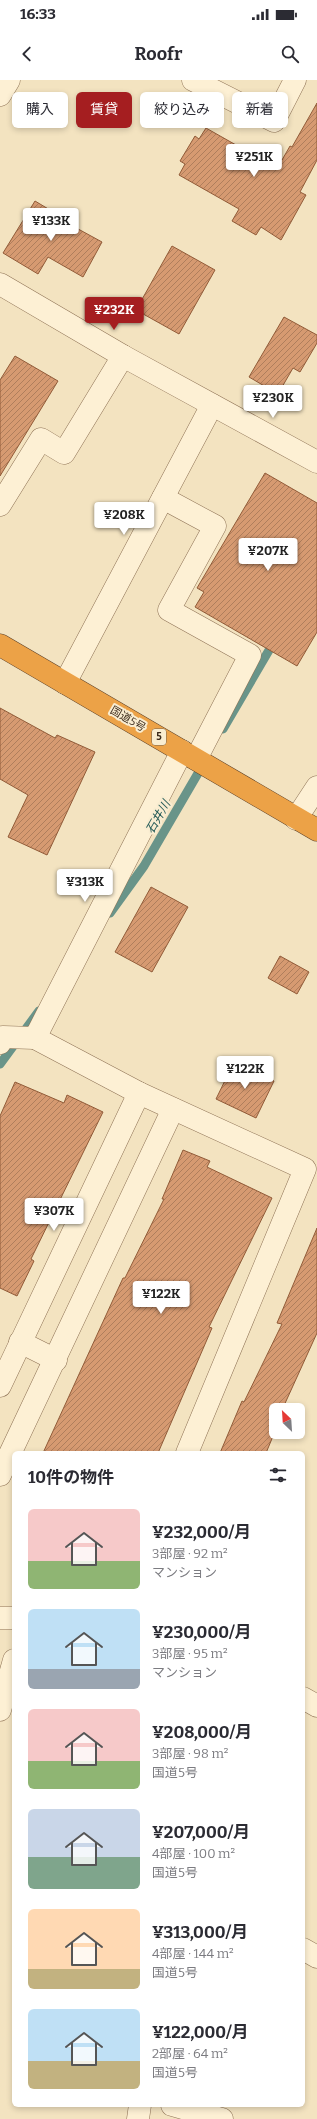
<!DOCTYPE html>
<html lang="ja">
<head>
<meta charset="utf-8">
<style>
  body { margin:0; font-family:Bitter,"Noto Sans JP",serif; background:#f2f2f3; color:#2b2b33; height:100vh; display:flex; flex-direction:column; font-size:15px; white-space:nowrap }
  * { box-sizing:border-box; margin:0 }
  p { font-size:13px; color:#7c7c81 }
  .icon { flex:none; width:22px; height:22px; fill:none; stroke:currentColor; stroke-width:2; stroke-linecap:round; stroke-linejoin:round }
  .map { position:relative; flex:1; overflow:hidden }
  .side { position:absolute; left:12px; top:1371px; width:293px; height:656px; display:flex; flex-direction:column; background:#fff; border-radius:6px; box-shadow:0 2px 6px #0003 }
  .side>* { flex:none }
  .banner { position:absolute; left:12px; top:12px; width:293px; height:36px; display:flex; gap:8px }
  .needle { width:26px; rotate:335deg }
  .fabs { position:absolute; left:269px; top:1323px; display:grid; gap:8px }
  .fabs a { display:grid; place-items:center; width:36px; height:36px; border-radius:6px; background:#fff; box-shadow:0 2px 6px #0003; font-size:20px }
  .price { position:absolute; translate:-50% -34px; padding:0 9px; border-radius:4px; background:#fff; color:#222; font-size:13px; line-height:26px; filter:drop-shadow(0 1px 2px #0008) }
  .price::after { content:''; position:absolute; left:50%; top:24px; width:12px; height:9px; margin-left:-6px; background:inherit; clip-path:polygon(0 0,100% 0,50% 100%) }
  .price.current { background:#a51e20; color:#fff }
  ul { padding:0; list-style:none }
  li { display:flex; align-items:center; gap:12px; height:100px; padding:0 16px }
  li span { display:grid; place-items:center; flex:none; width:112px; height:80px; border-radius:6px; color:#555 }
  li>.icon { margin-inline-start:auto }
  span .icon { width:48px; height:48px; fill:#fffc; stroke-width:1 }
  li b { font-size:17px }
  h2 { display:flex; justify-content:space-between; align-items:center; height:48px; padding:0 16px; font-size:17px }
  .tag { padding:0 14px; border-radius:6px; background:#fff; box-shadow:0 2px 6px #0003; font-size:14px; line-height:36px }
  .tag.current { background:#a51e20; color:#fff }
  .status { display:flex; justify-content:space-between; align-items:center; height:28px; padding:0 20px; background:#fff; direction:ltr }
  .status svg { height:11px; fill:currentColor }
  header { display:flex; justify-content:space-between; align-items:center; height:52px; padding:0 16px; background:#fff; font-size:18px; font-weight:700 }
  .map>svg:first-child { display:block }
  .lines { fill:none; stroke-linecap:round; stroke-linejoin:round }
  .stream { stroke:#699489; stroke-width:9 }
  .building { fill:url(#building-hatch); stroke:#915b38 }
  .minor-casing { stroke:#8f7356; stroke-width:23 }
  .highway-casing { stroke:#5c412a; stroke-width:23 }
  .minor { stroke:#fdf0d4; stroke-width:22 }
  .highway { stroke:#eca247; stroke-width:22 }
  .labels { text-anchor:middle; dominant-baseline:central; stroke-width:4; stroke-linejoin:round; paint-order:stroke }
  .shield { fill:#f9edd1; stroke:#756552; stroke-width:1 }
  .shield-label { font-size:10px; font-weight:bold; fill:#3c2b1c }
  .street-label { font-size:11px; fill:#3c2b1c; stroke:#f9edd1 }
  .water-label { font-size:12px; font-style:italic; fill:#295e5a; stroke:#f9edd1 }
</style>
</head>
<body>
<div class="status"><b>16:33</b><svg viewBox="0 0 49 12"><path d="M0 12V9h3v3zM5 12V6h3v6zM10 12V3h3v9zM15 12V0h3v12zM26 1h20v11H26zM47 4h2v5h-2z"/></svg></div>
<header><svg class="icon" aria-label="back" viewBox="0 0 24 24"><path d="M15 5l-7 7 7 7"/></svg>Roofr<svg class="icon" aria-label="search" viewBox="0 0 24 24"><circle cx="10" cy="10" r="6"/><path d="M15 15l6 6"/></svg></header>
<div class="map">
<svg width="317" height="2039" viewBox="0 0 317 2039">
  <defs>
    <pattern id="building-hatch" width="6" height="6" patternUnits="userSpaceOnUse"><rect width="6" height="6" fill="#d69a71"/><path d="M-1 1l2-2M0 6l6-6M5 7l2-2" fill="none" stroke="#af7e5c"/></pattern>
  </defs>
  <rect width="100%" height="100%" fill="#f3e3c0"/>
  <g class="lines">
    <g class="stream">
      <polyline points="223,649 275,560"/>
      <polyline points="110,833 144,786 204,683"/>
      <polyline points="0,984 39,931"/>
    </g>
  </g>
  <g class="building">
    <polygon points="317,23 317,80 300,112 306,115 281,160 261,147 256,155 232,141 239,129 179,95 185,84 180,81 195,56 199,59 206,48 266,82 271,74 282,80 290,66 292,67"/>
    <polygon points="35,121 70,142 69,144 102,162 83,197 48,177 38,194 3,173"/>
    <polygon points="172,166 215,190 179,254 136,230"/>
    <polygon points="284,237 317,255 317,263 300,292 293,288 278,314 249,297"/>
    <polygon points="15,276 58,301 0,396 0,300"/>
    <polygon points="265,393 317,423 317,552 297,586 195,527 204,512 197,508"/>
    <polygon points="0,628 55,658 57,655 95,672 47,775 8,757 28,715 0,699"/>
    <polygon points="151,807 188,827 152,892 115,872"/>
    <polygon points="280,876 309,892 297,914 268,898"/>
    <polygon points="234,982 274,1001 256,1038 216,1019"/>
    <polygon points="15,1002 64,1023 67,1015 103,1032 31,1179 34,1181 17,1216 0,1208 0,1036"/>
    <polygon points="183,1070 210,1081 207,1087 272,1118 209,1247 212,1248 158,1373 43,1373 123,1198 125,1198 164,1119 162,1119"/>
    <polygon points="317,1148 317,1253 282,1330 276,1330 276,1349 266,1373 220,1373 242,1321 244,1322 282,1244 277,1243"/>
  </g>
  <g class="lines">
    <defs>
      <g id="minor">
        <polyline points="193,0 274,41 295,0"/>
        <polyline points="0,15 9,0"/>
        <polyline points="0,204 123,276 317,382"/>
        <polyline points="163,418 215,446 169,530 250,575 196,679"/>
        <polyline points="0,425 41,359 64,373 123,276"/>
        <polyline points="65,603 212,325"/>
        <polyline points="296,739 317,707"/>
        <polyline points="35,958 139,1013 305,1089 187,1373"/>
        <polyline points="0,963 3,957 35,958 182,671"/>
        <polyline points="20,1262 56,1280"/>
        <polyline points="0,1306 139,1013"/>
        <polyline points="0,1395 173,1029"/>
        <polyline points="0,1538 14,1538"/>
        <polyline points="303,1618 317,1626"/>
        <polyline points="0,1630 14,1580"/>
        <polyline points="303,1869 317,1877"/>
        <polyline points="172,2025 222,2039"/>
        <polyline points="138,2039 140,2025"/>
      </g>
      <polyline id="highway" points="0,565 317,750"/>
    </defs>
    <use href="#minor" class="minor-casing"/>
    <use href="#highway" class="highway-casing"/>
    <use href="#minor" class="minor"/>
    <use href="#highway" class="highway"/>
  </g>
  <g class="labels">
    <rect class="shield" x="152" y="649" width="14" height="16" rx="3"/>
    <g class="shield-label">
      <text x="159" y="657">5</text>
    </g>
    <g class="street-label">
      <text transform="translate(128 639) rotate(30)">国道5号</text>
    </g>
    <g class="water-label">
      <text transform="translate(158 737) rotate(-60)">石井川</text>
    </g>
  </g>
</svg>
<div class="fabs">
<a><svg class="needle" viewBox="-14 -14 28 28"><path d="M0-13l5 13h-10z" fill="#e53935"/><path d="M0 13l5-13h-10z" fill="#7c7c81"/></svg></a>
</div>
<b class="price" style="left:254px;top:98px">¥251K</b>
<b class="price" style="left:51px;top:162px">¥133K</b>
<b class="price current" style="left:114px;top:251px">¥232K</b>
<b class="price" style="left:273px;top:339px">¥230K</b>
<b class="price" style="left:124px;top:456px">¥208K</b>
<b class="price" style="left:268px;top:492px">¥207K</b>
<b class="price" style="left:85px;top:823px">¥313K</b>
<b class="price" style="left:245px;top:1010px">¥122K</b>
<b class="price" style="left:54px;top:1152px">¥307K</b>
<b class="price" style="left:161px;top:1235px">¥122K</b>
<div class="banner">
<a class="tag">購入</a>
<a class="tag current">賃貸</a>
<a class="tag">絞り込み</a>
<a class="tag">新着</a>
</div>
<section class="side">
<h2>10件の物件<svg class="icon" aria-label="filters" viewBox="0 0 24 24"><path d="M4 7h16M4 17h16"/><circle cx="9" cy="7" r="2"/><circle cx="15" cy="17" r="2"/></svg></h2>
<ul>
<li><span style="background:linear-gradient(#f6c9c9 65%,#8fb573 0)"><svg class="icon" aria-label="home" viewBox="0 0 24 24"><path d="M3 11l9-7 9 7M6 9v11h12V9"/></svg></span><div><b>¥232,000/月</b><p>3部屋 · 92 m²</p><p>マンション</p></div></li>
<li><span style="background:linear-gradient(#bfe0f5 75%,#9aa5b1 0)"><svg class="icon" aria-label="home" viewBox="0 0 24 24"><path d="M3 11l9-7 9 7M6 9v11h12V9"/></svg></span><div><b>¥230,000/月</b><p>3部屋 · 95 m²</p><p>マンション</p></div></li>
<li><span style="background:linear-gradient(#f6c9c9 65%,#8fb573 0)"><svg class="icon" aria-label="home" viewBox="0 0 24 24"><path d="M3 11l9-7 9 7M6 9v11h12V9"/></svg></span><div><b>¥208,000/月</b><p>3部屋 · 98 m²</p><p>国道5号</p></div></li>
<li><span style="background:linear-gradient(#c9d6e8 60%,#7fa58c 0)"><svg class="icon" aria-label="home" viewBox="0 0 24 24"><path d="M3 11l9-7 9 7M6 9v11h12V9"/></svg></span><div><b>¥207,000/月</b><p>4部屋 · 100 m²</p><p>国道5号</p></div></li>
<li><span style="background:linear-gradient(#ffd9b3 75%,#c2b280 0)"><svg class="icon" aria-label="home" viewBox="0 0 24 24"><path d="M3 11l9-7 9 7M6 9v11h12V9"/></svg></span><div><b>¥313,000/月</b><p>4部屋 · 144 m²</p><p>国道5号</p></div></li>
<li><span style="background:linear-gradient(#bfe0f5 65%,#c2b280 0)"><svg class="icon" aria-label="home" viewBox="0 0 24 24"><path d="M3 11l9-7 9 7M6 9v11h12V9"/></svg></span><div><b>¥122,000/月</b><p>2部屋 · 64 m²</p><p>国道5号</p></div></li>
</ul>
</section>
</div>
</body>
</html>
